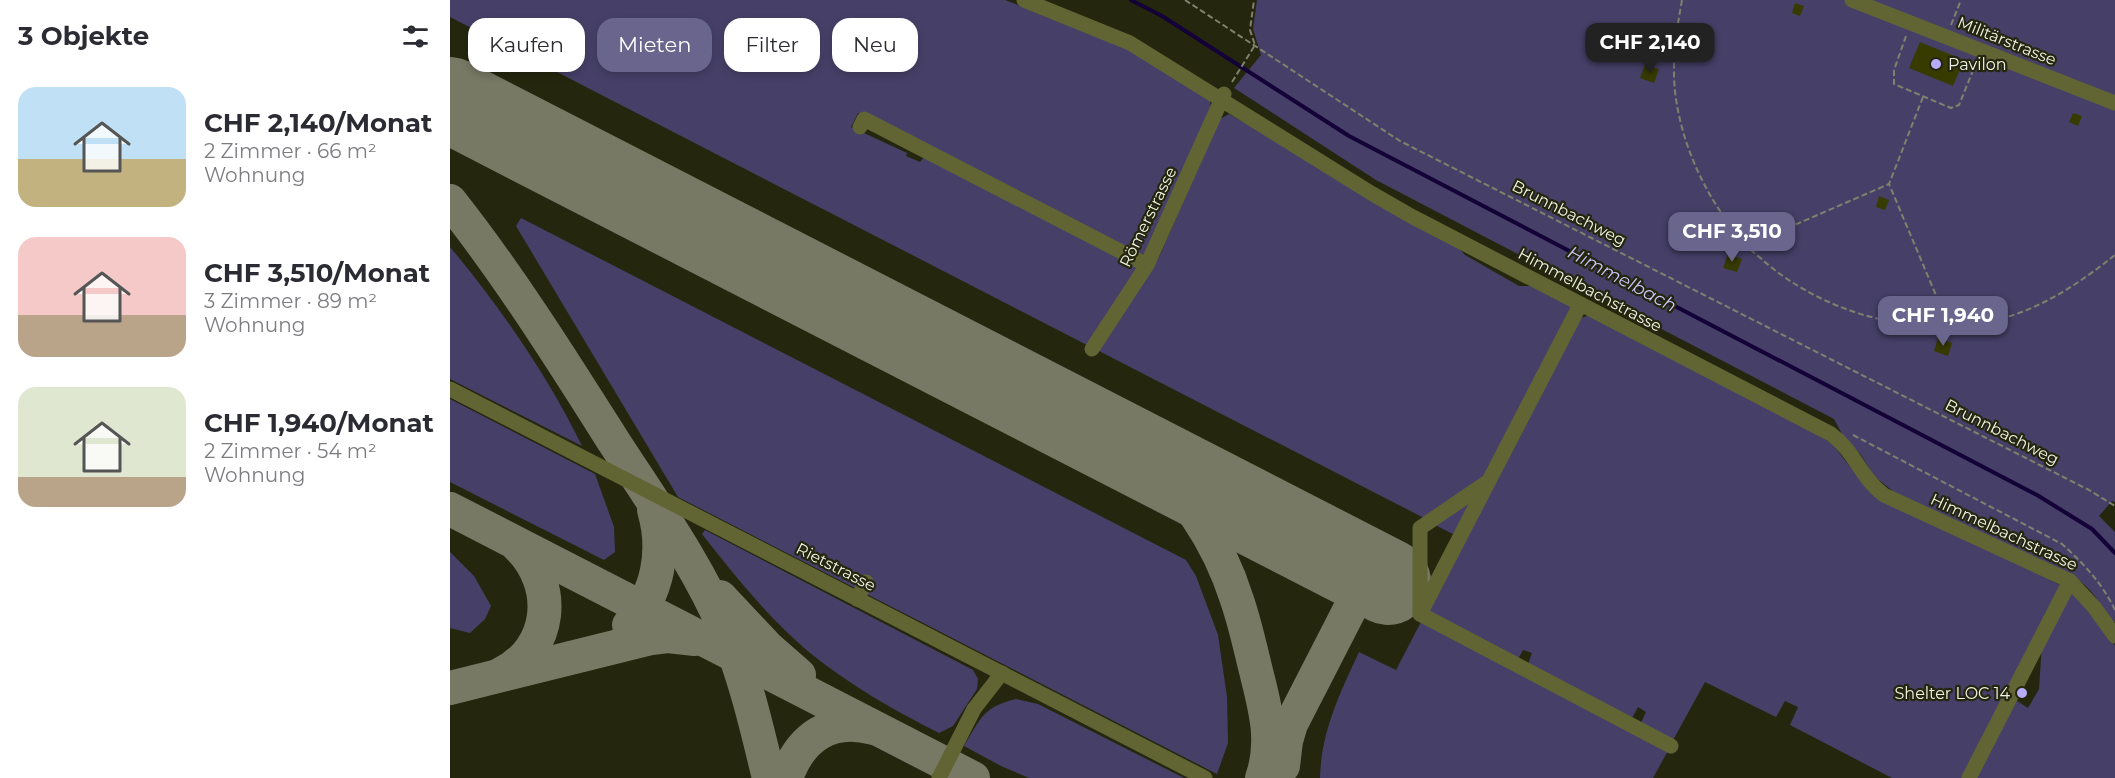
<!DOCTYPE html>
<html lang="de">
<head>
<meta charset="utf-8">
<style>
  body { margin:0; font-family:Montserrat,sans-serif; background:#f7f7f7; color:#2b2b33; height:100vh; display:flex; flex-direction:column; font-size:22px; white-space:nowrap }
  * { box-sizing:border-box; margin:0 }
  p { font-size:20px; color:#7c7c81 }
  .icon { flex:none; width:33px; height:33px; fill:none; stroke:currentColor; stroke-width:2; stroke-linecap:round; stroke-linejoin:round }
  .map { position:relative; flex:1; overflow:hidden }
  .drawer { display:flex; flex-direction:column; background:#fff; width:450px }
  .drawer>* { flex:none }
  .hud { position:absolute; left:18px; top:18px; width:570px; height:54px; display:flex; gap:12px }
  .price { position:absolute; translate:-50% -51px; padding:0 14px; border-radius:12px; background:#6a658c; color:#fff; font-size:20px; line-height:39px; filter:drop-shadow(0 2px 3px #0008) }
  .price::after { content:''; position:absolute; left:50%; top:36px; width:18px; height:14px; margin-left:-9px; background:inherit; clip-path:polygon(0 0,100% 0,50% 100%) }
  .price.selected { background:#222; color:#fff }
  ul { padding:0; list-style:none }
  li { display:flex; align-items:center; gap:18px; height:150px; padding:0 18px }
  li span { display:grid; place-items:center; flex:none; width:168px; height:120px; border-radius:18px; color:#555 }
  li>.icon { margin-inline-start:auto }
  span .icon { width:72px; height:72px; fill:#fffc; stroke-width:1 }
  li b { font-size:26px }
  h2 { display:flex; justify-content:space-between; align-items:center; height:72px; padding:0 18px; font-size:26px }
  .tag { padding:0 21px; border-radius:18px; background:#fff; box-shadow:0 3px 9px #0003; font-size:21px; line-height:54px }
  .tag.selected { background:#6a658c; color:#fff }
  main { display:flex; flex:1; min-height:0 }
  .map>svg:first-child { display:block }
  .green { fill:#464068 }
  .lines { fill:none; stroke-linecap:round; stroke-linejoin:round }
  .stream { stroke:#130137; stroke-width:4 }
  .taxiway { stroke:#777965; stroke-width:34 }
  .runway { stroke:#777965; stroke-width:86 }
  .building { fill:#383b00 }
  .path { stroke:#7f816d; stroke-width:2; stroke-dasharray:6 3; stroke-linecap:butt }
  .minor { stroke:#616534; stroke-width:15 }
  .poi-dot { fill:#b6acf8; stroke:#24260e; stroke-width:2 }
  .labels { text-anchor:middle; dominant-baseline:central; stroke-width:4.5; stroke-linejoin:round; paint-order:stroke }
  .street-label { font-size:16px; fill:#f0f2e4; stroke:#24260e }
  .poi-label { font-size:16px; fill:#f0f2e4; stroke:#24260e; text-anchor:start }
  .water-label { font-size:18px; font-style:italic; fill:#c8c3f9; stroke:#24260e }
</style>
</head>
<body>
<main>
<section class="drawer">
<h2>3 Objekte<svg class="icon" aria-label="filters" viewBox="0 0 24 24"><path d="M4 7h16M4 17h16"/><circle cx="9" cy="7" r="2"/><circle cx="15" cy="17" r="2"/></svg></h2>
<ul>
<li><span style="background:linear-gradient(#bfe0f5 60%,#c2b280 0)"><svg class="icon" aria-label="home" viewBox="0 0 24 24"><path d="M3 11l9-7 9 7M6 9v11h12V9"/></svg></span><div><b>CHF 2,140/Monat</b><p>2 Zimmer · 66 m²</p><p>Wohnung</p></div></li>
<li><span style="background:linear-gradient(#f6c9c9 65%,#b9a48a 0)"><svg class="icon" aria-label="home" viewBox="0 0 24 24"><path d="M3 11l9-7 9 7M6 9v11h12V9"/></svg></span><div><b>CHF 3,510/Monat</b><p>3 Zimmer · 89 m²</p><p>Wohnung</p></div></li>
<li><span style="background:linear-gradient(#dfe7d0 75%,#b9a48a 0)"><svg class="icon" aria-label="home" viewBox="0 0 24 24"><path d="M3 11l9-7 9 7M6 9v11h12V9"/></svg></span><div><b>CHF 1,940/Monat</b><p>2 Zimmer · 54 m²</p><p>Wohnung</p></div></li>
</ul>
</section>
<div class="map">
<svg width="1665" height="778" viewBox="0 0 1665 778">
  <rect width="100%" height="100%" fill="#24260e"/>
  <g class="green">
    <polygon points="0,0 555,0 678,48 760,101 761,110 694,257 687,256 408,113 401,127 457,153 456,156 470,162 475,156 690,266 637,345 0,17"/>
    <path d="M807,0h858v502l-3,-1 -13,15 16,16v90h-3c-11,-18 -21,-34 -38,-46l-180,-84 -20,-16 -13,-21 -18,-19 -9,-17 -458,-239 -142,-92 27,-33 -8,-26z"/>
    <polygon points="779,114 1006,245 1015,255 1069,286 1084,286 1122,305 1039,472 976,519 649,351 709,257 770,119"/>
    <polygon points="71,218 736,560 746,576 768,635 777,697 778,743 767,774 228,497 66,226"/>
    <path d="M0,247c51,61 97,128 132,199l-132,-67z"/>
    <polygon points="1140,315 1368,434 1383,445 1415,486 1610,585 1517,778 1442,778 1340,725 1348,707 1335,701 1326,717 1255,682 1222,742 1190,725 1196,712 1188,707 1181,720 1077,667 1082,653 1073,650 1067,661 975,613 1125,320"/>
    <polygon points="0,399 145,474 164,527 165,552 154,560 0,482"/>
    <polygon points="1030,492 1003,534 983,524"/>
    <path d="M255,530l268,140 5,9 -1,10 -24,37 -14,7c-46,-23 -89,-48 -129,-80 -41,-34 -75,-77 -108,-119z"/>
    <polygon points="0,552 24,576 41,606 35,619 20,633 0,628"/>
    <polygon points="1624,592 1641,612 1665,646 1665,778 1524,778 1564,699 1578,708 1589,689 1592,644 1613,601"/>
    <path d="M972,620l247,129 -16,29h-333c1,-46 20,-85 39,-126l37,18z"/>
    <path d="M566,699l22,5 146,74h-155l-28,-12 -37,-20c17,-28 19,-39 52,-47z"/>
  </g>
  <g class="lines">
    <polyline class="stream" points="681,0 712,16 899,136 1587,495 1642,529 1665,553"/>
    <g class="taxiway">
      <path d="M0,201c60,76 112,159 164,241 40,62 84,123 113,192 19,46 30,95 42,144"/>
      <path d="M649,434c11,5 22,10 32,17 52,33 88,92 106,149 8,23 13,47 19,71 9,36 19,71 6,107"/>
      <polyline points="0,509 523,778"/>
      <polyline points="270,597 317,647 349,675"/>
      <path d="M179,625c29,-31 37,-74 25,-115"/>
      <path d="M51,674c52,-25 57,-89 17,-128"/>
      <polyline points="0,688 201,638 218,636 245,639"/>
      <polyline points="833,766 836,741 841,724 919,572"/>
      <path d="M336,778c14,-40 44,-62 87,-50"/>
    </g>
    <polyline class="runway" points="0,100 938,582"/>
  </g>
  <g class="building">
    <polygon points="1345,3 1354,6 1350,16 1342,13"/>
    <polygon points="1470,42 1514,60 1503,86 1459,68"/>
    <polygon points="1195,65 1209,69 1204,83 1190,78"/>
    <polygon points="1623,113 1632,116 1628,126 1619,122"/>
    <polygon points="1429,196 1439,200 1435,210 1426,207"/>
    <polygon points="1278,254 1292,259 1287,272 1273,268"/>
    <polygon points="1488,338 1502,343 1498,356 1484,351"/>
  </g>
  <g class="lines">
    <g class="path">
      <polyline points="735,0 950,141 1639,490 1665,506"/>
      <path d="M1232,0c-6,33 -11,66 -6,99 8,54 34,105 70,146 6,7 14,12 20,18 62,52 150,75 230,57 45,-11 84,-37 119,-65"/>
      <polyline points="1501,25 1511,0"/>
      <polyline points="1456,36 1444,70 1444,84 1501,108 1509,105 1526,63"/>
      <polyline points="782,82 805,45 800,30 804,0"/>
      <polyline points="1473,97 1439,184 1499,326"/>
      <polyline points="1296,246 1439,184"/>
      <path d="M1403,435l209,109c22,20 40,39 53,66"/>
    </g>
    <g class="minor">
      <path d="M574,0l106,43 241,150 40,23 420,218c24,18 30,44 53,61l186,86 24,26 21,29"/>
      <polyline points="1402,0 1665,103"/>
      <polyline points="410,127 414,119 697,265"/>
      <polyline points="642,349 697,265 774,94"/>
      <polyline points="0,389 755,778"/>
      <polyline points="1036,483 970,528 970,614 1130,305"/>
      <polyline points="407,599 416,582"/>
      <polyline points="970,614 1221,746"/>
      <polyline points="489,778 524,709 552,673"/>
      <polyline points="1519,778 1620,581"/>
    </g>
  </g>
  <g class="poi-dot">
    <circle cx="1486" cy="64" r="6"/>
    <circle cx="1572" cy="693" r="6"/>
  </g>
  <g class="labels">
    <g class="street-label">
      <text transform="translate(1557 41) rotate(22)">Militärstrasse</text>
      <text transform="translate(1119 213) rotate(27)">Brunnbachweg</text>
      <text transform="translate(698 217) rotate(-64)">Römerstrasse</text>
      <text transform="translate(1140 290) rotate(28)">Himmelbachstrasse</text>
      <text transform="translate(1552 432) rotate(27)">Brunnbachweg</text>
      <text transform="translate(1554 532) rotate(25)">Himmelbachstrasse</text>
      <text transform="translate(386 567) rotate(27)">Rietstrasse</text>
    </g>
    <g class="poi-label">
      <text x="1498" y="64">Pavilon</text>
      <text x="1560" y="693" text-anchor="end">Shelter LOC 14</text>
    </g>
    <g class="water-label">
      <text transform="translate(1172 279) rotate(28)">Himmelbach</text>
    </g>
  </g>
</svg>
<b class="price selected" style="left:1200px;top:74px">CHF 2,140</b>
<b class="price" style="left:1282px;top:263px">CHF 3,510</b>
<b class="price" style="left:1493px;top:347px">CHF 1,940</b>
<div class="hud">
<a class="tag">Kaufen</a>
<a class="tag selected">Mieten</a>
<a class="tag">Filter</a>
<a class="tag">Neu</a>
</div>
</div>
</main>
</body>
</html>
